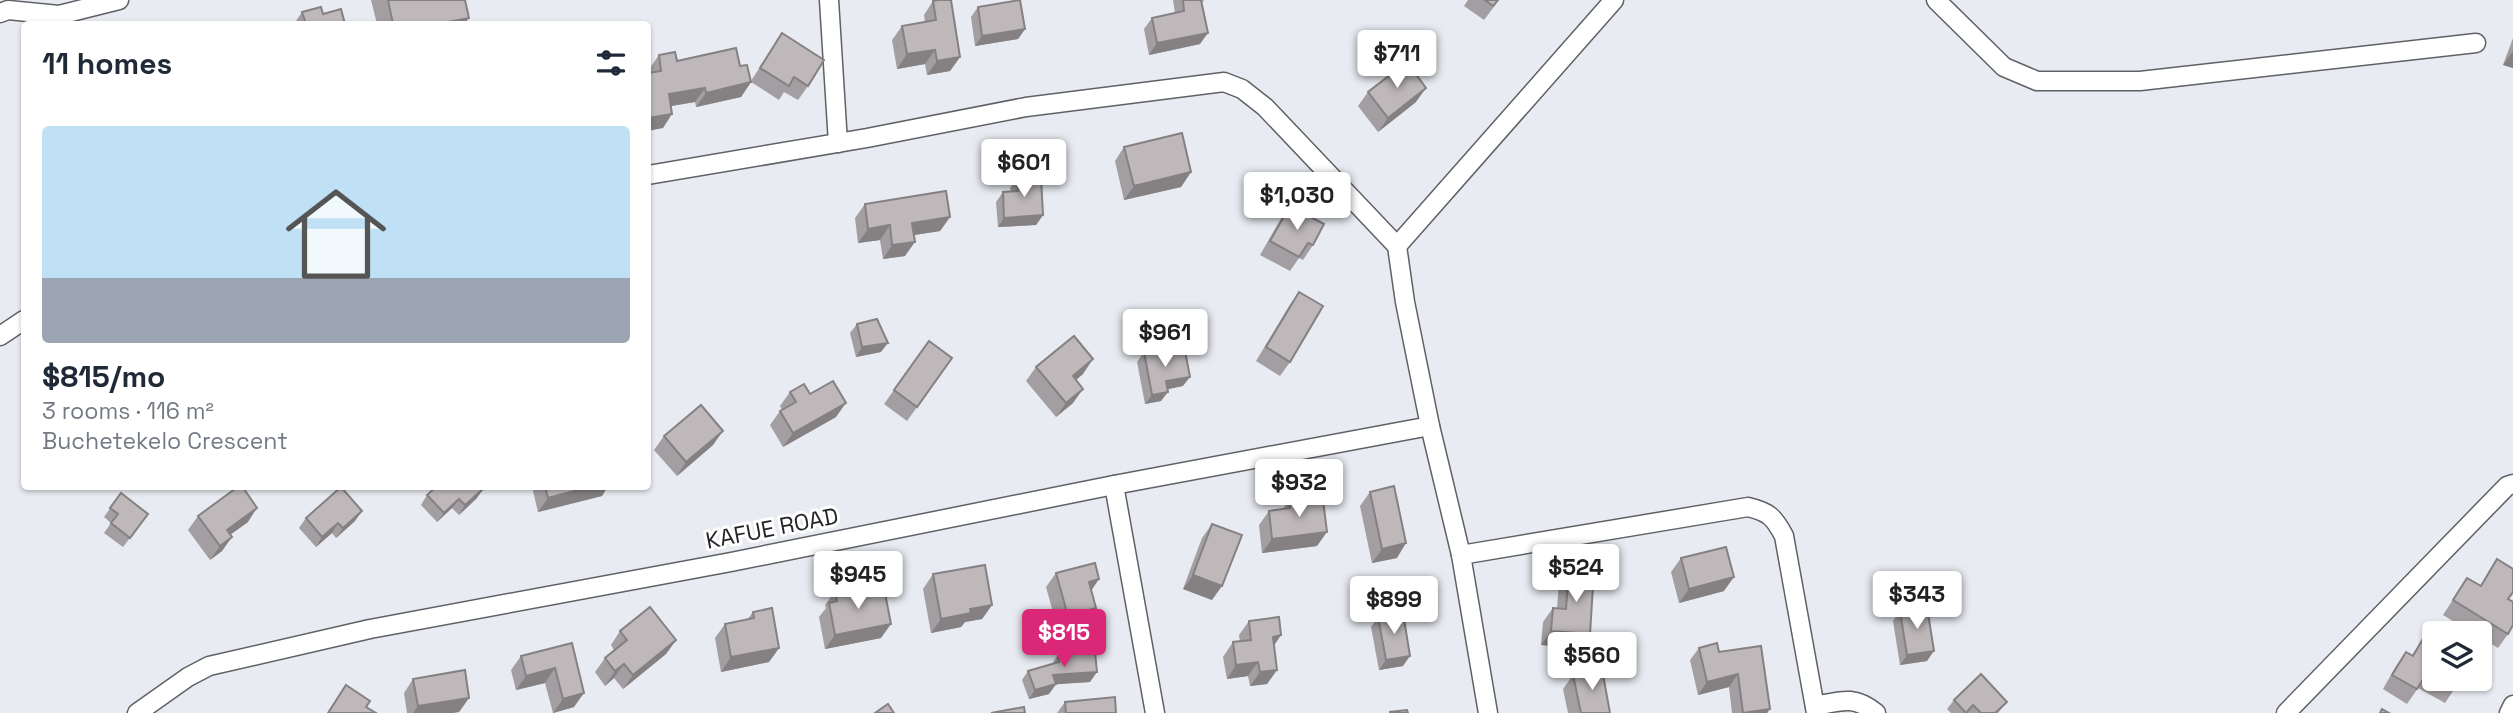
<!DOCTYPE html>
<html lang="en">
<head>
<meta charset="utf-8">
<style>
  body { margin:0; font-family:"Space Grotesk",sans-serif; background:#f6f6f7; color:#1f2937; height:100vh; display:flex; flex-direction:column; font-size:26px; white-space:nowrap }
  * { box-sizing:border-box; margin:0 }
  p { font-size:23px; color:#747a83 }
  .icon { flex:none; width:38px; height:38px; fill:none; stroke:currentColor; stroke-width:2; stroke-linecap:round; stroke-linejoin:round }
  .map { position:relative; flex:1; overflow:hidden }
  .panel { position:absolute; left:21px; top:21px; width:630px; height:469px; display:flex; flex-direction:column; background:#fff; border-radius:7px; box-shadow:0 2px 5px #0004 }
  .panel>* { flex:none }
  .buttons { position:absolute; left:2422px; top:621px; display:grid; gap:14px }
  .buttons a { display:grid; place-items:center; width:70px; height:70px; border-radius:7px; background:#fff; box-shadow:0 2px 5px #0004; font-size:35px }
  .price { position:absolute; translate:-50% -60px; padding:0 16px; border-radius:7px; background:#fff; color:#222; font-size:23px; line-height:46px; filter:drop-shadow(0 2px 4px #0008) }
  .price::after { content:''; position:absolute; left:50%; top:42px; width:21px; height:16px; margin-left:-10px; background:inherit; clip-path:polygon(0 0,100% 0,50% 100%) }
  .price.current { background:#db2777; color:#fff }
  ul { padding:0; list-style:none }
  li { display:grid; align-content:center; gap:14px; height:371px; padding:0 21px }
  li+li { border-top:2px solid #e0e1e3 }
  li span { display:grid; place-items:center; height:217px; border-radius:7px; color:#555 }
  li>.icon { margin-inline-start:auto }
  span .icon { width:126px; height:126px; fill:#fffc; stroke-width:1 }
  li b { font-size:30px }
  h2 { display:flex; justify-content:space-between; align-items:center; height:84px; padding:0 21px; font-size:30px }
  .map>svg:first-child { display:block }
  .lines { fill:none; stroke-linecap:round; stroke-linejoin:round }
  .minor-casing { stroke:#5f6166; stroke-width:21 }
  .minor { stroke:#fff; stroke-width:18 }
  .wall { fill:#a39ea1 }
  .shaded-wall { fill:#858183 }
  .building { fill:#beb8bb; stroke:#858183; stroke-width:2 }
  .labels { text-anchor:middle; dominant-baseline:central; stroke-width:6; stroke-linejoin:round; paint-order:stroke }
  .street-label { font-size:23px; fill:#242527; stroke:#fff }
</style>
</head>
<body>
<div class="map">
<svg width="2513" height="713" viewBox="0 0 2513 713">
  <rect width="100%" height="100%" fill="#e8ebf1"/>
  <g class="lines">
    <defs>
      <g id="minor">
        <polyline points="829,0 838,143"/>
        <polyline points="1936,0 2004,67 2037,81 2140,81 2476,43"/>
        <polyline points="0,13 8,10 59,15 119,0"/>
        <polyline points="648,175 867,138 1026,107 1224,82 1242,89 1265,107 1397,246 1405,302 1430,426 1461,555 1488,713"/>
        <polyline points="1397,246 1614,0"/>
        <polyline points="0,336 24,320"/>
        <polyline points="1114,485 1155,713"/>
        <path d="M1461,555l287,-48c21,5 26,10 36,29l32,177"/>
        <path d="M1815,706c26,-5 39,-11 61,7"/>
        <polyline points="137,713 188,677 209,666 370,629 731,562 1114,485 1430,426"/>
        <polyline points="2286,713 2507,486 2513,484"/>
        <polyline points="2509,713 2513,705"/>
      </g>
    </defs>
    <use href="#minor" class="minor-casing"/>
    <use href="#minor" class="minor"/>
  </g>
  <g class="wall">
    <polygon points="371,0 465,0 469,18 464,24 377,24"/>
    <polygon points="1173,0 1204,0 1202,3 1200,44 1149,55 1144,29 1152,18 1175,13"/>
    <polygon points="1468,0 1499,0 1484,20 1464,6"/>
    <polygon points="933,1 960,57 950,71 927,75 925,64 897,69 892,40 902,26 925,22 924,15"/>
    <polygon points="978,7 1025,29 1018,39 975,46 971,17"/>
    <polygon points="302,12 323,14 345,24 294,24"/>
    <polygon points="782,33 808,86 798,100 784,92 779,100 751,82 741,97 696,107 695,102 671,106 663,128 649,69 659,55 677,61 740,66 751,81"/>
    <polygon points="2513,38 2513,68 2503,65"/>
    <polygon points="1368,92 1416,102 1378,132 1358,106"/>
    <polygon points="1124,147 1191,172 1181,187 1124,200 1115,161"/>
    <polygon points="1017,179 1043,215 1036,225 998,227 996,202 1003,192 1011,192 1010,188"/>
    <polygon points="865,204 950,217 940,231 914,235 905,256 883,259 880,240 858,243 855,218"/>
    <polygon points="1290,206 1313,245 1303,260 1299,258 1290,271 1260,255 1280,220"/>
    <polygon points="1299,292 1290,362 1280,376 1256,361 1289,306"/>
    <polygon points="857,324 881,352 856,357 850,333"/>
    <polygon points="929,341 952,358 907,421 884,404"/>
    <polygon points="1144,352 1161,355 1183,386 1167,389 1161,401 1145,404 1137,362"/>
    <polygon points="1036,367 1083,374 1076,380 1073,403 1056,417 1026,381"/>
    <polygon points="790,392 810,394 836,417 783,447 770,425 780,411 782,410 780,406"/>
    <polygon points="664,436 713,445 677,476 654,450"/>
    <polygon points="536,486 608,486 602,496 538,512 533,491"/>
    <polygon points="1370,492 1397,558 1372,563 1360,506"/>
    <polygon points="121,493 148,514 123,547 104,533 111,523 104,517"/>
    <polygon points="427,495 477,498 459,515 452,508 437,522 421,505"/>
    <polygon points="1289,500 1317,546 1262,553 1259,525 1269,511 1283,509"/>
    <polygon points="198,516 248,522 230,535 222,551 210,560 188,530"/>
    <polygon points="306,518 355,521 336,538 332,533 316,547 299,528"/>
    <polygon points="1212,524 1212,600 1183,589 1202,538"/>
    <polygon points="1681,558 1724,591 1679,603 1671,572"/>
    <polygon points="2497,559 2508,599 2508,634 2498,648 2480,637 2480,634 2474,634 2443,615 2467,578 2480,586"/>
    <polygon points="1569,568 1590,634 1580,648 1541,645 1543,622 1553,608 1557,608 1559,582"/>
    <polygon points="1056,573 1099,579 1091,590 1096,608 1086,622 1058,630 1046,587"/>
    <polygon points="933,574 992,605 982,619 965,622 961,627 931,633 923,589"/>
    <polygon points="835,591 861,597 881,638 825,649 819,617 826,608 825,605"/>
    <polygon points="1900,611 1927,661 1900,665 1893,621"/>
    <polygon points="753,612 779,648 769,662 721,672 715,638 725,624 747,620"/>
    <polygon points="1378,617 1403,666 1379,670 1371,627"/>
    <polygon points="1249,621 1281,635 1274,646 1277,670 1267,684 1250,686 1248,676 1227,679 1223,657 1233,642 1240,642 1239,635"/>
    <polygon points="620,631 676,640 666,654 623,689 614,678 605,686 595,672 605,658 614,650 611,645"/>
    <polygon points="2424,637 2434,643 2434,679 2461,679 2445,703 2418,688 2407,704 2383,689 2396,666 2406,652 2412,655"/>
    <polygon points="572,643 574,707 553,713 545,683 516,690 511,670 521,656"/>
    <polygon points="1699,648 1719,652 1770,709 1767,713 1732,713 1729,687 1698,695 1690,660"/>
    <polygon points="1058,655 1090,682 1056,684 1049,694 1029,699 1022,680 1028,671 1052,664"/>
    <polygon points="1573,675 1610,713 1568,713 1563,689"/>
    <polygon points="413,679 469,698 459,712 452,713 407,713 404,693"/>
    <polygon points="1954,700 2007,702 1998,713 1951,713 1947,709"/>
    <polygon points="1065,702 1116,713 1057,713"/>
  </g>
  <g class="shaded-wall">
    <polygon points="469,18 464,24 438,24"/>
    <polygon points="1025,29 1018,39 975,46 982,36"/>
    <polygon points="1208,33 1200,44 1149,55 1157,43"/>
    <polygon points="935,50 925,64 897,69 907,54"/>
    <polygon points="2513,51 2513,68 2503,65"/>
    <polygon points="960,57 950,71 927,75 937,61"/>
    <polygon points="751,82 741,97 696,107 706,93"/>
    <polygon points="705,88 695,102 659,108 669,94"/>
    <polygon points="1426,88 1416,102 1378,132 1388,118"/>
    <polygon points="672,114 663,128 648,131 648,118"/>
    <polygon points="1191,172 1181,187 1124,200 1134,186"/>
    <polygon points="1043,215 1036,225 998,227 1004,218"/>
    <polygon points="950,217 940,231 902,237 912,223"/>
    <polygon points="890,225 880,240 858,243 868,229"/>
    <polygon points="915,242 905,256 883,259 892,245"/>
    <polygon points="888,343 881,352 856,357 862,347"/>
    <polygon points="1093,359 1083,374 1063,390 1073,376"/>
    <polygon points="1190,377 1183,386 1159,391 1166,381"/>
    <polygon points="1083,389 1073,403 1056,417 1066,403"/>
    <polygon points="1168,392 1161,401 1145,404 1152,395"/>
    <polygon points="846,403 836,417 783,447 793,433"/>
    <polygon points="723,431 713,445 677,476 686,462"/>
    <polygon points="593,486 608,486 602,496 538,512 548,498"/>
    <polygon points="484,488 477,498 459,515 465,505"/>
    <polygon points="459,499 452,508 437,522 444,513"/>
    <polygon points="257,508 248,522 217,544 227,530"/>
    <polygon points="362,511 355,521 336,538 343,528"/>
    <polygon points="338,523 332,533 316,547 322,537"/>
    <polygon points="1327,532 1317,546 1262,553 1272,539"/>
    <polygon points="232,537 222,551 210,560 220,546"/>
    <polygon points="1406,543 1397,558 1372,563 1382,549"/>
    <polygon points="1193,575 1222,586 1212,600 1183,589"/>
    <polygon points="1734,577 1724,591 1679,603 1689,589"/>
    <polygon points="1099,579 1089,594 1089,582"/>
    <polygon points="992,605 982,619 965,622 961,627 931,633 941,619 970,609"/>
    <polygon points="1096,608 1086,622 1058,630 1068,616"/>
    <polygon points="891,624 881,638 825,649 835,635"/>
    <polygon points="1551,631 1590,634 1580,648 1541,645"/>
    <polygon points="1281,635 1271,649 1273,637"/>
    <polygon points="676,640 666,654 623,689 633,675"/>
    <polygon points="779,648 769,662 721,672 731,657"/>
    <polygon points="1934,651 1927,661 1900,665 1907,655"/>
    <polygon points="1410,656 1403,666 1379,670 1386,660"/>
    <polygon points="1258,662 1248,676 1227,679 1236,665"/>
    <polygon points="624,664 614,678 605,686 615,671"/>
    <polygon points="555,668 545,683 516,690 526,676"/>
    <polygon points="1277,670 1267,684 1250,686 1260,672"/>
    <polygon points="1097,672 1090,682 1046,685 1053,675"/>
    <polygon points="1738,674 1729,687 1698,695 1707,682"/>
    <polygon points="1056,684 1049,694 1029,699 1035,690"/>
    <polygon points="584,693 574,707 553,713 563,699"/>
    <polygon points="469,698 459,712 452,713 413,713 418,706"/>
    <polygon points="1770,709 1767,713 1743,713"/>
  </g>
  <g class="building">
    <polygon points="388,0 465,0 469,18 438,24 393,24"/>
    <polygon points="939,0 951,0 960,57 937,61 935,50 907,54 902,26 936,20 933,1"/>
    <polygon points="1020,0 1025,29 982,36 978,7"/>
    <polygon points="1183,0 1201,0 1208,33 1157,43 1152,18 1184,11"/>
    <polygon points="1485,0 1498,0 1493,6"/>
    <polygon points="321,7 323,14 341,9 345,24 306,24 302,12"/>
    <polygon points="782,33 824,60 808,86 794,77 789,86 760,68"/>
    <polygon points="736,48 740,66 747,65 751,82 706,93 705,88 669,94 672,114 648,118 648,73 661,71 659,55 675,52 677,61"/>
    <polygon points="1407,62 1426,88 1388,118 1368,92"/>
    <polygon points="1182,133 1191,172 1134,186 1124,147"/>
    <polygon points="1041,177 1043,215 1004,218 1003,192 1018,191 1017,179"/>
    <polygon points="946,191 950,217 912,223 915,242 892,245 890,225 868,229 865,204"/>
    <polygon points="1290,206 1324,224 1313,245 1308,243 1299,257 1270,241"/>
    <polygon points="1299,292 1323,306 1290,362 1266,347"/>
    <polygon points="877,319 888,343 862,347 857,324"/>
    <polygon points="1074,336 1093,359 1073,376 1083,389 1066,403 1036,367"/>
    <polygon points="929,341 952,358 917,407 894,390"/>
    <polygon points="1159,349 1161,355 1185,351 1190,377 1166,381 1168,392 1152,395 1144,352"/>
    <polygon points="833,381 846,403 793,433 780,411 796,402 790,392 804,384 810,394"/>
    <polygon points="701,405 723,431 686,462 664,436"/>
    <polygon points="239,486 242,486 257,508 227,530 232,537 220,546 198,516"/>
    <polygon points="437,486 482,486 484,488 465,505 459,499 444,513 427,495"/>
    <polygon points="545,486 593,486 548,498"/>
    <polygon points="1394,486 1406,543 1382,549 1370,492"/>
    <polygon points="341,487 362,511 343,528 338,523 322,537 306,518"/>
    <polygon points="121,493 148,514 130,538 111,523 118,514 110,508"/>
    <polygon points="1311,497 1312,502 1323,500 1327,532 1272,539 1269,511 1290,508 1289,500"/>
    <polygon points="1212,524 1242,535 1222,586 1193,575"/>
    <polygon points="1726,547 1734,577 1689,589 1681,558"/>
    <polygon points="2497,559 2513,569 2513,592 2508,599 2513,602 2513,625 2508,634 2453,600 2467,578 2481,586"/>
    <polygon points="1095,563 1099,579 1089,582 1096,608 1068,616 1056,573"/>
    <polygon points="985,565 992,605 970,609 971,613 941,619 933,574"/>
    <polygon points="1569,568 1594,570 1590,634 1551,631 1553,608 1566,609"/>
    <polygon points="859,587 861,597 885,593 891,624 835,635 829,603 837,601 835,591"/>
    <polygon points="650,607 676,640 633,675 624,664 615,671 605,658 627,640 620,631"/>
    <polygon points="1927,607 1934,651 1907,655 1900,611"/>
    <polygon points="772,608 779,648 731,657 725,624 754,618 753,612"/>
    <polygon points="1403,613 1410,656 1386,660 1378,617"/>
    <polygon points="1279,617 1281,635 1273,637 1277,670 1260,672 1258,662 1236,665 1233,642 1251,640 1249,621"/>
    <polygon points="2424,637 2434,643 2434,677 2427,673 2417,689 2392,675 2406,652 2413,656"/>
    <polygon points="572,643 584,693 563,699 555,668 526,676 521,656"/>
    <polygon points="1717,643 1719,652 1761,646 1770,709 1743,713 1738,674 1707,682 1699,648"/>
    <polygon points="1095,652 1097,672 1053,675 1056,684 1035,690 1028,671 1059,662 1058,655"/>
    <polygon points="1602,669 1610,713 1581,713 1573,675"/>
    <polygon points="465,670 469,698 418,706 413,679"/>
    <polygon points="1981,674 2007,702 1995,713 1981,713 1973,705 1966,713 1954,700"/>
    <polygon points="2437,679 2461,679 2455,689"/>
    <polygon points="346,685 370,701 366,707 376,713 328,713"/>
    <polygon points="1115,697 1116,713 1066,713 1065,702"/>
    <polygon points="888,704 894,713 875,713"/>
    <polygon points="1024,707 1025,713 991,713"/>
    <polygon points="2382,709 2389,713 2380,713"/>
    <polygon points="1407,710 1408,713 1390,713 1390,712"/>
  </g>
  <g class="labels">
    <g class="street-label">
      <text transform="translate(772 528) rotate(-11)">KAFUE ROAD</text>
    </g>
  </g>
</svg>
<div class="buttons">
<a><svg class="icon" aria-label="layers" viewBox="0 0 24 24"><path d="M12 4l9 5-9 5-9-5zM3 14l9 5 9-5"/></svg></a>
</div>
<b class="price" style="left:1397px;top:90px">$711</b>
<b class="price" style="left:1024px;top:199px">$601</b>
<b class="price" style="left:1297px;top:232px">$1,030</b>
<b class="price" style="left:1165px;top:369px">$961</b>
<b class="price" style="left:1299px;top:519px">$932</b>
<b class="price" style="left:1576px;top:604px">$524</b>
<b class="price" style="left:858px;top:611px">$945</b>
<b class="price" style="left:1917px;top:631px">$343</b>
<b class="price" style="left:1394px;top:636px">$899</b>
<b class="price current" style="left:1064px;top:669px">$815</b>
<b class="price" style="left:1592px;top:692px">$560</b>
<section class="panel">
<h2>11 homes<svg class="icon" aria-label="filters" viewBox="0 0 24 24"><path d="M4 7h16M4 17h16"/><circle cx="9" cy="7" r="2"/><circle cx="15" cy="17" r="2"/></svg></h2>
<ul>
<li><span style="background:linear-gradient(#bfe0f5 70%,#9aa5b1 0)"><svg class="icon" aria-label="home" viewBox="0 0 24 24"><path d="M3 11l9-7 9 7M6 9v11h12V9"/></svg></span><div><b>$815/mo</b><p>3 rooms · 116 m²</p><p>Buchetekelo Crescent</p></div></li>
</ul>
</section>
</div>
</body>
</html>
